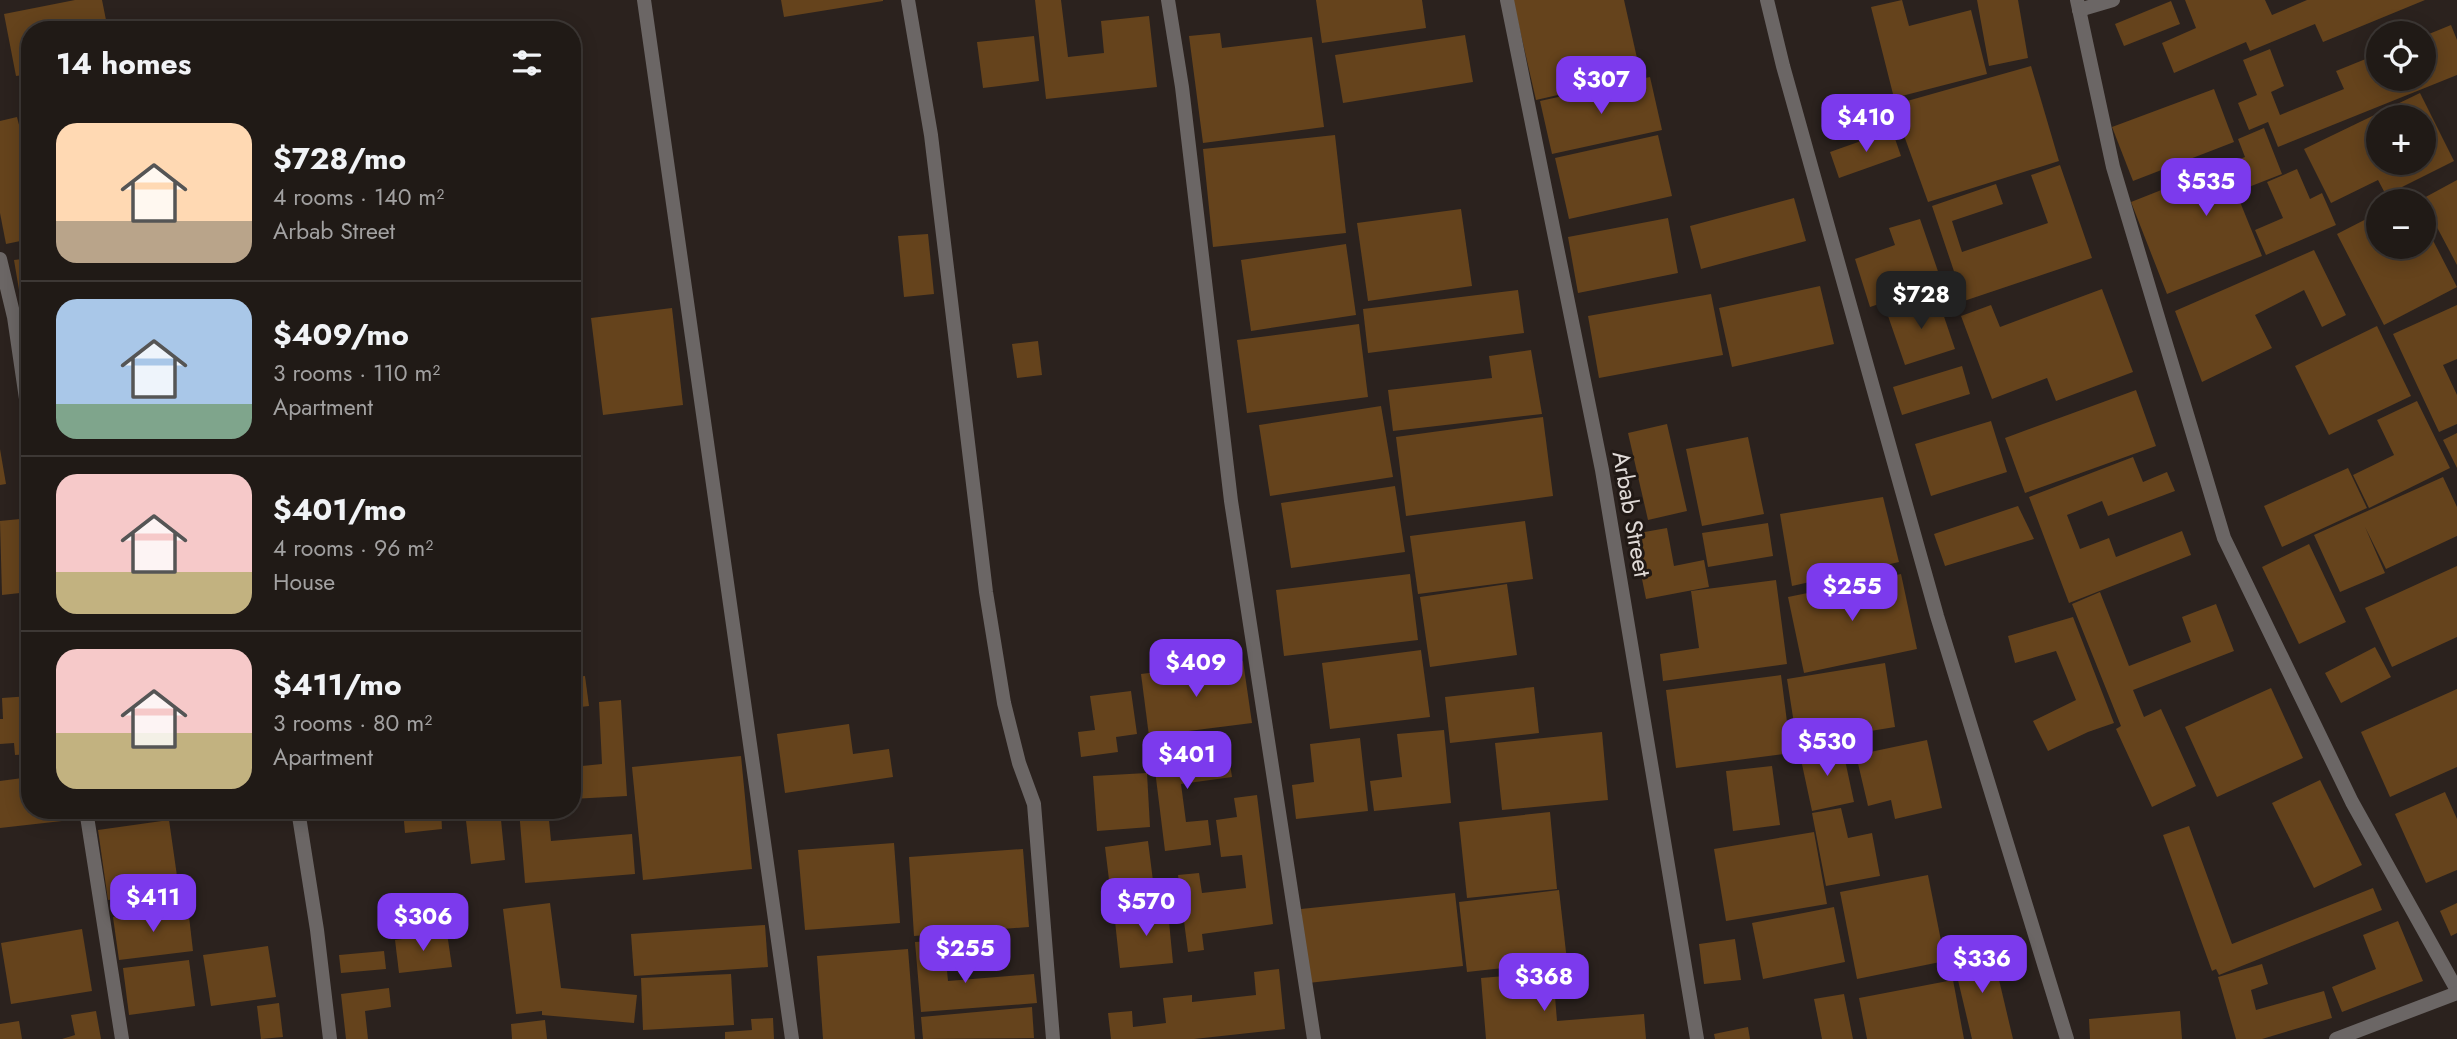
<!DOCTYPE html>
<html lang="en">
<head>
<meta charset="utf-8">
<style>
  body { margin:0; font-family:Jost,sans-serif; background:#28231f; color:#f1f3f6; height:100vh; display:flex; flex-direction:column; font-size:26px; white-space:nowrap }
  * { box-sizing:border-box; margin:0 }
  p { font-size:23px; color:#a2a1a1 }
  .icon { flex:none; width:38px; height:38px; fill:none; stroke:currentColor; stroke-width:2; stroke-linecap:round; stroke-linejoin:round }
  .map { position:relative; flex:1; overflow:hidden }
  .side { position:absolute; left:21px; top:21px; width:560px; height:798px; display:flex; flex-direction:column; background:#201a16; border-radius:28px; box-shadow:0 4px 18px #0003,0 0 0 2px #3d3835 }
  .side>* { flex:none }
  .tools { position:absolute; left:2366px; top:21px; display:grid; gap:14px }
  .tools a { display:grid; place-items:center; width:70px; height:70px; border-radius:50%; background:#201a16; box-shadow:0 4px 18px #0003,0 0 0 2px #3d3835; font-size:35px }
  .price { position:absolute; translate:-50% -60px; padding:0 16px; border-radius:14px; background:#7c3aed; color:#fff; font-size:23px; line-height:46px; filter:drop-shadow(0 2px 4px #0008) }
  .price::after { content:''; position:absolute; left:50%; top:42px; width:21px; height:16px; margin-left:-10px; background:inherit; clip-path:polygon(0 0,100% 0,50% 100%) }
  .price.on { background:#222; color:#fff }
  ul { padding:0; list-style:none }
  li { display:flex; align-items:center; gap:21px; height:175px; padding:0 35px }
  li+li { border-top:2px solid #3d3835 }
  li span { display:grid; place-items:center; flex:none; width:196px; height:140px; border-radius:21px; color:#555 }
  li>.icon { margin-inline-start:auto }
  span .icon { width:84px; height:84px; fill:#fffc; stroke-width:1 }
  li b { font-size:30px }
  h2 { display:flex; justify-content:space-between; align-items:center; height:84px; padding:0 35px; font-size:30px }
  .map>svg:first-child { display:block }
  .building { fill:#65431c; fill-rule:evenodd }
  .lines { fill:none; stroke-linecap:round; stroke-linejoin:round }
  .street { stroke:#6b6665; stroke-width:14 }
  .labels { text-anchor:middle; dominant-baseline:central; stroke-width:6; stroke-linejoin:round; paint-order:stroke }
  .street-label { font-size:24px; fill:#e0dad7; stroke:#211915 }
</style>
</head>
<body>
<div class="map">
<svg width="2457" height="1039" viewBox="0 0 2457 1039">
  <rect width="100%" height="100%" fill="#2b221e"/>
  <g class="building">
    <polygon points="75,0 102,0 108,30 30,30 30,74 16,76 4,14"/>
    <polygon points="781,0 883,0 883,1 784,17"/>
    <polygon points="1035,0 1061,0 1068,57 1104,53 1101,21 1149,16 1157,87 1046,99"/>
    <polygon points="1316,0 1422,0 1426,28 1322,43"/>
    <polygon points="1513,0 1624,0 1641,76 1536,100"/>
    <polygon points="1902,0 1909,26 1971,10 1987,74 1894,98 1871,7"/>
    <polygon points="1977,0 2018,0 2028,58 1989,66"/>
    <polygon points="2185,0 2265,0 2272,15 2307,0 2425,0 2323,42 2315,24 2250,51 2246,42 2174,73 2162,43 2196,28"/>
    <polygon points="2171,1 2180,24 2124,46 2115,24"/>
    <polygon points="2451,25 2457,40 2457,75 2278,147 2268,122 2249,130 2238,103 2257,95 2243,60 2270,49 2284,86 2271,92 2280,115 2344,89 2336,71 2378,54 2378,79 2424,79 2424,36"/>
    <polygon points="1220,33 1222,48 1312,37 1324,127 1203,143 1189,36"/>
    <polygon points="1465,35 1473,82 1343,103 1335,55"/>
    <polygon points="1034,36 1039,81 983,88 977,42"/>
    <polygon points="2031,66 2059,161 1928,202 1893,105"/>
    <polygon points="1650,77 1662,130 1552,154 1540,101"/>
    <polygon points="2214,89 2234,142 2133,181 2112,127"/>
    <path d="M2420,93l34,68 -68,34 -8,-15 -47,23 -27,-54zM2378,117h46v46h-46z"/>
    <polygon points="17,117 30,168 30,239 6,244 0,213 0,121"/>
    <polygon points="2264,128 2282,174 2236,192 2262,256 2167,294 2131,202 2245,157 2238,139"/>
    <polygon points="1892,130 1901,156 1839,178 1830,152"/>
    <polygon points="1335,135 1346,233 1213,247 1203,149"/>
    <polygon points="1658,135 1672,196 1569,219 1555,158"/>
    <polygon points="2060,165 2092,258 1964,301 1932,206 1996,184 2003,204 1952,221 1962,252 2048,223 2031,175"/>
    <polygon points="2297,169 2310,199 2322,193 2336,225 2266,255 2255,230 2283,218 2267,182"/>
    <polygon points="2457,180 2457,265 2422,199"/>
    <polygon points="1794,198 1806,241 1701,269 1690,226"/>
    <polygon points="1461,209 1472,286 1368,301 1357,223"/>
    <polygon points="2378,213 2378,247 2424,247 2424,223 2457,287 2384,325 2337,234"/>
    <polygon points="1668,218 1678,273 1578,293 1568,237"/>
    <polygon points="1920,219 1942,283 1870,307 1855,259 1895,245 1889,228"/>
    <polygon points="928,234 934,294 904,297 898,236"/>
    <polygon points="1346,244 1356,315 1251,331 1241,260"/>
    <polygon points="2314,250 2346,315 2322,327 2304,290 2255,315 2272,348 2202,382 2175,311"/>
    <polygon points="30,258 30,301 21,302 14,260"/>
    <polygon points="1820,286 1834,344 1732,367 1719,308"/>
    <polygon points="2102,289 2133,372 2056,401 2047,378 1992,399 1961,316 1991,305 2000,327"/>
    <polygon points="1518,290 1524,333 1368,353 1363,309"/>
    <polygon points="1711,294 1723,355 1599,378 1588,316"/>
    <polygon points="1937,296 1955,349 1905,365 1887,313"/>
    <polygon points="2457,305 2457,359 2443,365 2457,395 2457,424 2439,432 2393,334"/>
    <polygon points="672,308 683,405 603,415 591,318"/>
    <polygon points="1359,324 1368,397 1247,413 1237,340"/>
    <polygon points="2377,326 2411,396 2329,435 2295,366"/>
    <polygon points="1038,341 1042,375 1017,378 1012,344"/>
    <polygon points="1531,350 1542,414 1393,431 1388,390 1492,378 1489,356"/>
    <polygon points="1962,366 1970,394 1902,415 1893,387"/>
    <polygon points="2136,390 2156,446 2025,493 2005,438"/>
    <polygon points="2417,401 2450,468 2369,508 2353,475 2394,455 2377,420"/>
    <polygon points="1381,406 1393,477 1270,496 1259,425"/>
    <polygon points="1543,417 1553,496 1406,516 1396,437"/>
    <polygon points="1991,421 2007,472 1931,496 1915,444"/>
    <polygon points="1667,424 1687,511 1648,520 1628,433"/>
    <polygon points="2457,433 2457,468 2443,440"/>
    <polygon points="1748,437 1764,514 1702,526 1686,449"/>
    <polygon points="0,449 6,484 0,485"/>
    <polygon points="2133,457 2143,482 2167,472 2175,491 2108,516 2102,501 2067,515 2080,549 2109,538 2116,557 2182,531 2191,555 2069,603 2029,497"/>
    <polygon points="2348,468 2367,508 2282,547 2264,506"/>
    <polygon points="2443,477 2457,507 2457,536 2386,569 2365,527 2385,573 2340,592 2314,535"/>
    <polygon points="1395,486 1405,552 1291,568 1281,503"/>
    <polygon points="1883,497 1899,562 1792,586 1780,514"/>
    <polygon points="2018,506 2034,539 1945,566 1934,534"/>
    <polygon points="20,519 29,592 2,595 0,521"/>
    <polygon points="1525,521 1533,579 1418,594 1410,536"/>
    <polygon points="1768,523 1773,556 1708,567 1702,533"/>
    <polygon points="1667,528 1674,566 1704,560 1709,587 1646,599 1633,534"/>
    <polygon points="2309,544 2346,622 2299,644 2262,567"/>
    <polygon points="2457,566 2457,637 2392,667 2365,608"/>
    <polygon points="1410,574 1418,640 1284,656 1276,590"/>
    <polygon points="1901,574 1917,649 1804,673 1788,597"/>
    <polygon points="1776,580 1787,664 1663,681 1660,654 1699,648 1691,591"/>
    <polygon points="1507,584 1517,655 1430,667 1420,597"/>
    <polygon points="2100,592 2129,666 2191,642 2182,617 2216,604 2234,651 2133,690 2144,717 2161,709 2196,786 2152,807 2116,729 2121,726 2072,604"/>
    <polygon points="2073,617 2114,723 2088,732 2048,751 2033,721 2076,700 2056,651 2015,663 2008,636"/>
    <polygon points="2375,647 2391,677 2341,703 2325,673"/>
    <polygon points="1421,650 1430,717 1330,729 1322,663"/>
    <polygon points="1243,661 1252,723 1149,736 1141,674"/>
    <polygon points="1885,663 1895,727 1797,743 1787,679"/>
    <polygon points="1781,675 1791,753 1676,768 1666,690"/>
    <polygon points="585,676 589,706 572,708 572,677"/>
    <polygon points="1534,687 1539,733 1450,743 1445,697"/>
    <polygon points="2271,688 2303,758 2217,797 2185,727"/>
    <polygon points="2457,689 2457,767 2390,797 2361,732"/>
    <polygon points="1131,691 1137,734 1116,737 1118,752 1081,757 1078,732 1095,730 1090,696"/>
    <polygon points="30,696 30,754 15,755 14,743 0,744 0,719 3,719 2,698"/>
    <polygon points="621,700 627,796 572,799 572,767 602,764 599,702"/>
    <polygon points="849,724 853,754 889,749 893,777 785,793 777,734"/>
    <polygon points="1444,730 1451,803 1374,811 1370,781 1402,777 1397,734"/>
    <polygon points="1602,732 1608,800 1502,810 1495,743"/>
    <polygon points="1360,738 1368,811 1296,819 1292,785 1314,782 1310,744"/>
    <polygon points="1927,740 1942,808 1895,819 1891,800 1868,806 1856,755"/>
    <polygon points="1227,744 1232,777 1181,784 1186,822 1208,820 1211,845 1165,851 1153,754"/>
    <polygon points="1842,746 1854,802 1812,811 1800,755"/>
    <polygon points="741,756 752,869 643,880 632,767"/>
    <polygon points="1772,766 1780,825 1733,831 1726,771"/>
    <polygon points="1147,773 1150,827 1097,831 1093,776"/>
    <polygon points="30,777 30,810 61,810 62,821 0,828 0,781"/>
    <polygon points="2320,780 2362,865 2314,888 2272,803"/>
    <polygon points="2445,792 2457,819 2457,870 2426,883 2395,814"/>
    <polygon points="1257,795 1273,924 1202,934 1204,950 1188,952 1178,875 1199,873 1202,893 1246,888 1242,855 1221,857 1216,820 1237,817 1234,798"/>
    <polygon points="1841,808 1848,838 1872,833 1880,876 1826,886 1812,813"/>
    <polygon points="403,810 441,810 442,829 405,833"/>
    <polygon points="475,810 500,810 505,860 471,864 465,812"/>
    <polygon points="519,810 548,810 551,841 632,834 635,874 525,883"/>
    <polygon points="1550,812 1557,889 1467,898 1459,822"/>
    <polygon points="169,820 179,890 108,900 98,830"/>
    <polygon points="2189,826 2232,944 2373,888 2382,910 2219,975 2216,969 2212,971 2163,835"/>
    <polygon points="1814,832 1827,904 1726,921 1714,849"/>
    <polygon points="1148,841 1153,881 1137,883 1138,893 1111,896 1105,847"/>
    <polygon points="894,843 900,923 805,930 798,850"/>
    <polygon points="1023,849 1029,927 914,936 909,857"/>
    <polygon points="1928,875 1945,961 1857,979 1840,892"/>
    <polygon points="1559,890 1567,961 1467,972 1459,902"/>
    <polygon points="1455,893 1463,966 1308,983 1301,909"/>
    <polygon points="1167,901 1173,963 1120,968 1115,921 1143,919 1141,903"/>
    <polygon points="550,903 561,988 637,995 634,1023 542,1015 542,1011 516,1014 503,909"/>
    <polygon points="2457,903 2457,933 2451,936 2440,911"/>
    <polygon points="1834,907 1845,962 1763,979 1752,923"/>
    <polygon points="188,908 193,951 119,960 113,917"/>
    <polygon points="2398,921 2423,981 2342,1012 2332,987 2376,969 2363,935"/>
    <polygon points="765,925 768,967 634,976 631,934"/>
    <polygon points="82,929 92,991 11,1004 1,943"/>
    <polygon points="447,933 452,967 399,973 395,940"/>
    <polygon points="1735,939 1741,980 1704,984 1699,944"/>
    <polygon points="944,940 948,981 1034,974 1037,1003 921,1012 915,942"/>
    <polygon points="268,946 276,997 211,1006 203,955"/>
    <polygon points="1991,946 2013,1039 1972,1039 1952,955"/>
    <polygon points="908,949 915,1039 823,1039 817,956"/>
    <polygon points="384,951 386,969 341,973 339,955"/>
    <polygon points="189,960 195,1006 129,1015 123,968"/>
    <polygon points="2262,964 2268,984 2251,990 2256,1010 2324,991 2332,1018 2262,1039 2236,1039 2218,977"/>
    <polygon points="1279,969 1285,1029 1194,1039 1111,1039 1108,1013 1132,1011 1133,1027 1166,1023 1163,998 1192,995 1192,1002 1256,995 1254,972"/>
    <polygon points="1553,972 1557,1021 1644,1014 1646,1039 1486,1039 1481,978"/>
    <polygon points="731,974 734,1025 643,1030 641,978"/>
    <polygon points="1953,980 1964,1039 1867,1039 1859,998"/>
    <polygon points="389,988 391,1007 365,1011 368,1039 346,1039 341,994"/>
    <polygon points="1844,994 1853,1039 1822,1039 1814,999"/>
    <polygon points="279,1003 283,1037 261,1039 257,1006"/>
    <polygon points="1032,1007 1034,1038 923,1039 921,1017"/>
    <polygon points="96,1011 101,1039 62,1039 75,1035 71,1015"/>
    <polygon points="2180,1011 2182,1039 2090,1039 2089,1019"/>
    <polygon points="773,1018 774,1039 725,1039 725,1032 752,1030 751,1019"/>
    <polygon points="545,1020 547,1039 512,1039 511,1024"/>
    <polygon points="19,1021 22,1039 0,1039 0,1024"/>
    <polygon points="1748,1027 1750,1039 1715,1039 1714,1034"/>
  </g>
  <g class="lines">
    <g class="street">
      <polyline points="644,0 792,1039"/>
      <polyline points="908,0 931,135 986,592 1004,703 1019,763 1034,804 1053,1039"/>
      <polyline points="1168,0 1182,87 1231,501 1314,1039"/>
      <polyline points="1507,0 1602,470 1697,1039"/>
      <polyline points="1767,0 1783,66 1937,616 2067,1039"/>
      <polyline points="2077,0 2113,167 2224,538 2352,802 2457,990"/>
      <polyline points="2079,10 2113,0"/>
      <polyline points="0,259 14,317 30,426"/>
      <polyline points="86,810 122,1039"/>
      <polyline points="298,810 317,930 330,1039"/>
      <polyline points="2336,1039 2457,993"/>
    </g>
  </g>
  <g class="labels">
    <g class="street-label">
      <text transform="translate(1632 514) rotate(80)">Arbab Street</text>
    </g>
  </g>
</svg>
<div class="tools">
<a><svg class="icon" aria-label="locate" viewBox="0 0 24 24"><circle cx="12" cy="12" r="6"/><path d="M12 2v4M12 18v4M2 12h4M18 12h4"/></svg></a>
<a>+</a>
<a>−</a>
</div>
<b class="price" style="left:1601px;top:116px">$307</b>
<b class="price" style="left:1866px;top:154px">$410</b>
<b class="price" style="left:2206px;top:218px">$535</b>
<b class="price on" style="left:1921px;top:331px">$728</b>
<b class="price" style="left:1852px;top:623px">$255</b>
<b class="price" style="left:1196px;top:699px">$409</b>
<b class="price" style="left:1827px;top:778px">$530</b>
<b class="price" style="left:1187px;top:791px">$401</b>
<b class="price" style="left:153px;top:934px">$411</b>
<b class="price" style="left:1146px;top:938px">$570</b>
<b class="price" style="left:423px;top:953px">$306</b>
<b class="price" style="left:965px;top:985px">$255</b>
<b class="price" style="left:1982px;top:995px">$336</b>
<b class="price" style="left:1544px;top:1013px">$368</b>
<section class="side">
<h2>14 homes<svg class="icon" aria-label="filters" viewBox="0 0 24 24"><path d="M4 7h16M4 17h16"/><circle cx="9" cy="7" r="2"/><circle cx="15" cy="17" r="2"/></svg></h2>
<ul>
<li><span style="background:linear-gradient(#ffd9b3 70%,#b9a48a 0)"><svg class="icon" aria-label="home" viewBox="0 0 24 24"><path d="M3 11l9-7 9 7M6 9v11h12V9"/></svg></span><div><b>$728/mo</b><p>4 rooms · 140 m²</p><p>Arbab Street</p></div></li>
<li><span style="background:linear-gradient(#a9c7e8 75%,#7fa58c 0)"><svg class="icon" aria-label="home" viewBox="0 0 24 24"><path d="M3 11l9-7 9 7M6 9v11h12V9"/></svg></span><div><b>$409/mo</b><p>3 rooms · 110 m²</p><p>Apartment</p></div></li>
<li><span style="background:linear-gradient(#f6c9c9 70%,#c2b280 0)"><svg class="icon" aria-label="home" viewBox="0 0 24 24"><path d="M3 11l9-7 9 7M6 9v11h12V9"/></svg></span><div><b>$401/mo</b><p>4 rooms · 96 m²</p><p>House</p></div></li>
<li><span style="background:linear-gradient(#f6c9c9 60%,#c2b280 0)"><svg class="icon" aria-label="home" viewBox="0 0 24 24"><path d="M3 11l9-7 9 7M6 9v11h12V9"/></svg></span><div><b>$411/mo</b><p>3 rooms · 80 m²</p><p>Apartment</p></div></li>
</ul>
</section>
</div>
</body>
</html>
